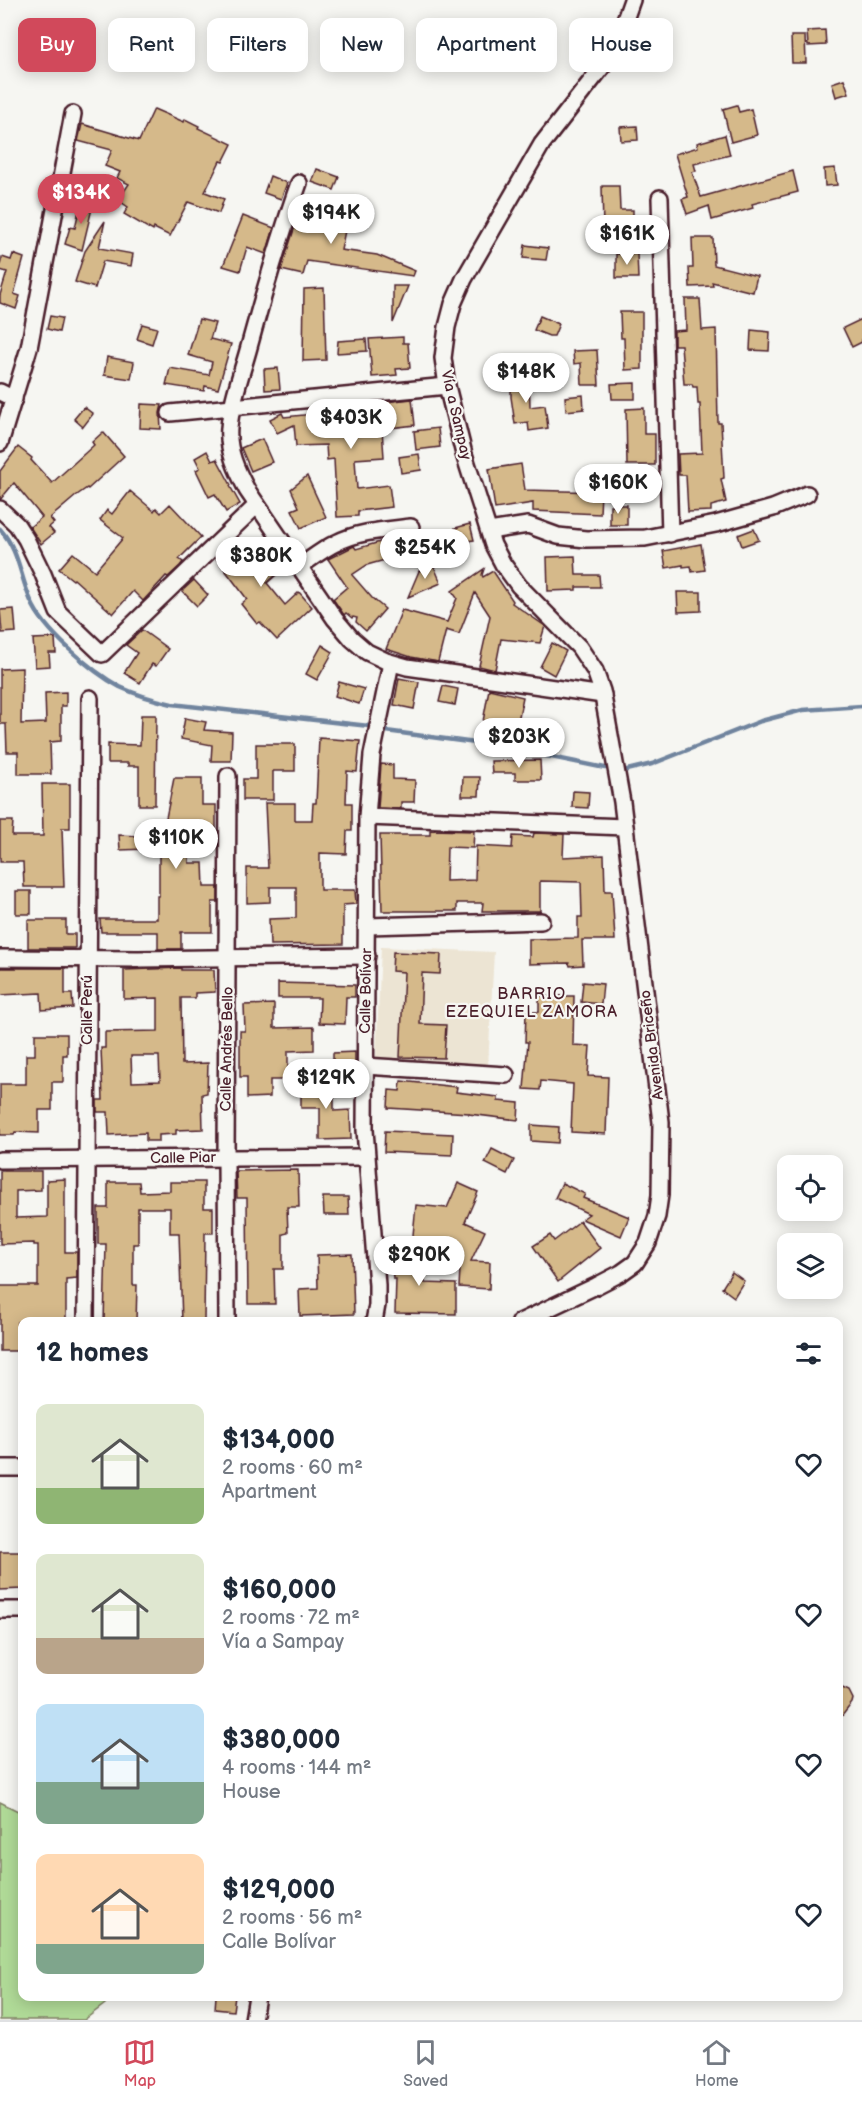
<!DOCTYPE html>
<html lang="en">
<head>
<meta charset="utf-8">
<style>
  body { margin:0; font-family:"Balsamiq Sans",sans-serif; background:#f2f2f3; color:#1f2937; height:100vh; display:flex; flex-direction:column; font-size:22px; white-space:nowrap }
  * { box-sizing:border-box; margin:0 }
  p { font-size:20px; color:#747a83 }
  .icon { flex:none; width:33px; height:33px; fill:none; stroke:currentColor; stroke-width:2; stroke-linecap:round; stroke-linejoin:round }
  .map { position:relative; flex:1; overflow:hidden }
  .panel { position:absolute; left:18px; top:1317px; width:825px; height:684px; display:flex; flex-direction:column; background:#fff; border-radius:12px; box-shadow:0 3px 15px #0003 }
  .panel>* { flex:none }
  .guide { position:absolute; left:18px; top:18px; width:826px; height:54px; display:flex; gap:12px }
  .buttons { position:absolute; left:777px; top:1155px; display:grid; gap:12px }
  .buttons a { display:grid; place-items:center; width:66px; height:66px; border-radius:12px; background:#fff; box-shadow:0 3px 15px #0003; font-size:30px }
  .price { position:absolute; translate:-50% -51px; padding:0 14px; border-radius:21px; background:#fff; color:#222; font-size:20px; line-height:39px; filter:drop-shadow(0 2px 3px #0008) }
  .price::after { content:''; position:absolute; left:50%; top:36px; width:18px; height:14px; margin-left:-9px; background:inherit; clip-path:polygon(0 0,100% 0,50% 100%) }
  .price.on { background:#d1495b; color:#fff }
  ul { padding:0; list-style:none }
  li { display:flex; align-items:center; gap:18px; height:150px; padding:0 18px }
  li span { display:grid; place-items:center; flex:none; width:168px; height:120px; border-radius:12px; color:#555 }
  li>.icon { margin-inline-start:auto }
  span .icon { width:72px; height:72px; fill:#fffc; stroke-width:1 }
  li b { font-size:26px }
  h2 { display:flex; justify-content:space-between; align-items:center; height:72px; padding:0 18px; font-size:26px }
  .pill { padding:0 21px; border-radius:12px; background:#fff; box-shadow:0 3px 15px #0003; font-size:21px; line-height:54px }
  .pill.on { background:#d1495b; color:#fff }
  .dock { display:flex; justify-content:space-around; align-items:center; height:84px; border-top:2px solid #e0e1e3; background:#fff; font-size:16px; color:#747a83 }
  .dock a { display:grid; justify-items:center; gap:3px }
  .dock .on { color:#d1495b }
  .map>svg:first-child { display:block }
  .built { fill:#ece4d3 }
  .green { fill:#b0da97; stroke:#7d7c61; stroke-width:1.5 }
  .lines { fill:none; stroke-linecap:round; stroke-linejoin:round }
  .stream { stroke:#70849e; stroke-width:4.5 }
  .building { fill:#d5b98a; stroke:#4a1f2b; stroke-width:1.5; fill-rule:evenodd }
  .minor-casing { stroke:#4a1f2b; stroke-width:20 }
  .minor { stroke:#f6f6f2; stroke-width:15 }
  .labels { text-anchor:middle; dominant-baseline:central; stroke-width:4.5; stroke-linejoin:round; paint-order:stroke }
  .street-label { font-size:15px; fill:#4a1f2b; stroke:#f6f6f2 }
  .neighbourhood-label { font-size:16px; letter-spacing:1.5px; fill:#4a1f2b; stroke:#f6f6f2 }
</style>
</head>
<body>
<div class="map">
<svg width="862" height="2020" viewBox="0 0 862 2020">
  <rect width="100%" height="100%" fill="#f6f6f2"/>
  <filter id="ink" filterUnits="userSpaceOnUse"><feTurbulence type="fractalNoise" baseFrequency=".0167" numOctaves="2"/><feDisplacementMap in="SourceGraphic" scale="12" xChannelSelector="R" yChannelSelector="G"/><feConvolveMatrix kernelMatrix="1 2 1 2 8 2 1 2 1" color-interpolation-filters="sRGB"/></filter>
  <g filter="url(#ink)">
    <polygon class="built" points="381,947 494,952 488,1067 376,1061"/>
    <polygon class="green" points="0,1802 22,1813 22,1996 109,1997 105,2004 84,2020 0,2020"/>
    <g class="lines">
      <g class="stream">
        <path d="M0,529c20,23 19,45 31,72 12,29 61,71 89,86 17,8 34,13 52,17l197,22"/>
        <polyline points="386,731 498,746 605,768"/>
        <polyline points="627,770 652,764 761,721 803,710 862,706"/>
      </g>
    </g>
    <g class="building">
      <polygon points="825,30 826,45 808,46 807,31"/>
      <polygon points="791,36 805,36 806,63 792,63"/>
      <polygon points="162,37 177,43 172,59 156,53"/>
      <polygon points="844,79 849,93 836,97 832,83"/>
      <polygon points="737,105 739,112 751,109 757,135 731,142 723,109"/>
      <polygon points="154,109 184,122 185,119 199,126 198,128 232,144 223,162 220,161 205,192 224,199 219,213 188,202 170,236 154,228 153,231 124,214 128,207 118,200 129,184 117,178 120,172 105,166 112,150 78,141 82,124 139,141"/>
      <polygon points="637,126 638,140 621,141 620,127"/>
      <polygon points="725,135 730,155 694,164 696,171 692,172 701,197 793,171 798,192 752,204 753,208 712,220 709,206 687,214 682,199 688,197 675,154 698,147 697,143"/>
      <polygon points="835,168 837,185 825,186 824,169"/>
      <polygon points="317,169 339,177 334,190 312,182"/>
      <polygon points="270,176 287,183 281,199 264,193"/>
      <polygon points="602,186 619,186 620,210 633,210 633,228 603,229"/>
      <polygon points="82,197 94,200 82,250 65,244 70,227 75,228"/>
      <polygon points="324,199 350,206 341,250 377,255 415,271 413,276 307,261 303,275 281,270 298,217 318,223"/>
      <polygon points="243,216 274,228 266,254 247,247 240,271 223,266"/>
      <polygon points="105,221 99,248 133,254 131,266 103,261 95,288 75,282 85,251"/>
      <polygon points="692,238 713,238 714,265 757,276 753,292 712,282 713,286 690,287 689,268 693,268"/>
      <polygon points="525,245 548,248 546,260 523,258"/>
      <polygon points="13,254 24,258 14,294 20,296 16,309 0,303 0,295 7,272 0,270 0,265 2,257 11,260"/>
      <polygon points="616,254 637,254 638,278 616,278"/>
      <polygon points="393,286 408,286 393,323"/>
      <polygon points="324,288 326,360 303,361 304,289"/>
      <polygon points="685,299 700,299 702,330 716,329 718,423 721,423 724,478 721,479 726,502 711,506 711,511 688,512 686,475 679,475 678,454 702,453 700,404 698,404 697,387 693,387 692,384 684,384 681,345 674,345 674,331 686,330"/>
      <polygon points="620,312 642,312 642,369 625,370 624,338 621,338"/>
      <polygon points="50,316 62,318 59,332 47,329"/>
      <polygon points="540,316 559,324 554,336 549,336 534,330"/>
      <polygon points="199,319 215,323 210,339 231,344 218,389 205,386 204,391 166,385 170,368 209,375 212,362 188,355"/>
      <polygon points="862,319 862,342 852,347 843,328"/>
      <polygon points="142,324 157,328 152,344 137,339"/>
      <polygon points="751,330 770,332 769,351 750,350"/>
      <polygon points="403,337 403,343 408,343 410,368 396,369 397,375 372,377 369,339"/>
      <polygon points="366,339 367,351 337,353 338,341"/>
      <polygon points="597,350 599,385 582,385 581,363 574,364 573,351"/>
      <polygon points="107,357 134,362 131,379 104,375"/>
      <polygon points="278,368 280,389 265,390 264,369"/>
      <polygon points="511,374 529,374 530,407 545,405 548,428 529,431 528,422 515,424 511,397"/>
      <polygon points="635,383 635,399 612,399 611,384"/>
      <polygon points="583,395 584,409 566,411 565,397"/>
      <polygon points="412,399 415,425 382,429 384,457 355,459 357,489 389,485 392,507 358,511 358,516 337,517 334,459 327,460 326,445 296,446 294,425 277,433 270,419 282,413 284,417 314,414 315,416 310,420 387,416 385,402"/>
      <polygon points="141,404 162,405 160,413 161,429 140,428"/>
      <polygon points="84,407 93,414 83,427 74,419"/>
      <polygon points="644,408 644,434 655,434 655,465 627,465 626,409"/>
      <polygon points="438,428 440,447 416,450 414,431"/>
      <polygon points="103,432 124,456 88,489 87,488 77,495 50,518 54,523 49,527 54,533 41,544 30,527 42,517 14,483 0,500 0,471 18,447 32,458 31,460 52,483 94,445 92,442"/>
      <polygon points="262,439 272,462 251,471 241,448"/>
      <polygon points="207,451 212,461 217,459 231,485 230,486 240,504 226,512 215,494 209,497 196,470 200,468 195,458"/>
      <polygon points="419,454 421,470 401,473 399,457"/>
      <polygon points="521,464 525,490 601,492 600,514 533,511 533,503 495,509 489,469"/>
      <polygon points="307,476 326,517 301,528 292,510 299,507 291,489"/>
      <polygon points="130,491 154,511 156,508 161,513 170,504 201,537 179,559 183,562 180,566 168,577 166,576 143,601 133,591 113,614 74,579 73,580 59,569 73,553 95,571 123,538 100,520 107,510 112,514"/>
      <rect x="610" y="505" width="17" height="20"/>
      <polygon points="470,524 474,540 459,542 455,528"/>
      <polygon points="754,529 759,540 742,546 738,535"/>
      <polygon points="238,537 253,555 263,546 271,562 275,561 282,570 267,583 285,605 299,592 312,607 277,640 260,622 257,624 241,604 247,599 216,558"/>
      <polygon points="412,537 413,546 393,549 392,539"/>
      <polygon points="380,542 385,560 367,565 352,575 372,598 385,609 366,631 356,622 357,618 353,617 352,618 346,613 344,615 333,599 347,587 328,559 354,546 356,549"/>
      <polygon points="701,544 705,570 692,572 691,566 683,567 683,565 666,568 663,551"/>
      <polygon points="575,556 576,575 599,575 600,587 576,587 576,590 548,591 547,557"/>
      <polygon points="433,564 441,583 408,597 419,571"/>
      <polygon points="484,569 482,575 483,577 493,571 513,601 512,603 545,626 540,643 501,639 495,670 479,666 490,616 475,593 459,634 446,630 438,662 411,657 386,649 402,610 447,622 457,598 452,591"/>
      <polygon points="194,580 208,595 197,606 182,591"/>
      <polygon points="677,592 701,592 701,611 678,612"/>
      <polygon points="14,609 16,632 2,633 0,610"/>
      <polygon points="142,630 168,649 156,666 152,664 140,683 124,673 137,653 126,645"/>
      <polygon points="55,638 56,653 49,653 50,666 35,667 33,639"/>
      <polygon points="552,643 566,651 554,675 540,667"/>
      <polygon points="322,645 333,652 317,680 306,674"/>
      <polygon points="22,668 21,724 46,723 45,693 66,692 66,706 61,706 61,741 50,742 51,774 18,774 18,752 7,752 6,724 0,724 0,669"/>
      <polygon points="399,678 419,682 414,709 394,705"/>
      <polygon points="339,682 364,689 359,704 335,696"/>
      <polygon points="443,686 458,689 455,705 439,702"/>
      <polygon points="489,689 523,697 518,721 529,723 527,735 482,727"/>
      <polygon points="141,715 156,715 155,805 139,805 139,766 128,766 128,763 108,763 108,744 140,745"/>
      <polygon points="185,718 206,722 204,730 232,732 231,761 211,761 212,745 181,739"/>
      <polygon points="319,738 360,741 357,772 347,771 346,803 352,803 352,831 347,831 346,854 320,853 320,890 355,890 356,904 343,905 343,944 270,945 269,919 296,918 296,887 270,887 270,902 247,903 247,868 268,868 265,803 295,803 295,820 312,820 313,803 316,803"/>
      <polygon points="256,744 295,744 295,771 273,771 273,800 243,800 243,779 256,779"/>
      <polygon points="540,760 541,780 515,780 515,773 492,773 491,761"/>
      <polygon points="381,764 393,765 393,779 415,780 414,802 401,802 401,809 378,808"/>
      <polygon points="463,777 480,777 479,796 462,796"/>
      <polygon points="174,778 202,778 202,805 216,805 216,832 189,833 189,863 203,863 204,887 218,887 218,902 212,902 212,932 181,932 181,949 158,949 158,932 101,932 100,919 157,919 157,896 159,896 159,853 147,853 147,849 120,850 119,835 159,837 159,828 164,828"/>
      <polygon points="42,784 70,784 70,828 62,828 64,887 24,887 23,862 0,862 0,821 13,821 12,836 43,836"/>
      <polygon points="573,791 589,792 588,808 572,807"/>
      <polygon points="430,830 474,831 473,848 447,847 446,881 475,880 476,846 512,848 513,836 533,837 534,833 564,834 563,857 604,855 605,891 612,891 615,940 582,940 583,965 570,966 569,963 529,964 529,939 578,938 578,917 582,917 581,882 540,881 540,911 482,911 483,903 457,903 457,911 382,911 380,835 430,835"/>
      <rect x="16" y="891" width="15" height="23"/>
      <polygon points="28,920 66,920 66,934 75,934 75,948 28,948"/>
      <polygon points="393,952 441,954 440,974 422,973 420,1024 446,1025 444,1058 400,1057 404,972 392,971"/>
      <polygon points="0,968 65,968 65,994 72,994 73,1008 42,1010 41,993 0,995"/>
      <path d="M181,968v2h33l1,22 -20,1v5h-14l1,66 26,-1 -1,30 -5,1 1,35 -27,1v4l-17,1v6h-13v-8l-37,2 -1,-23h-11v-12h6l-2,-52h4v-16l53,-1v-33l-34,1v-29zM131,1056h28l1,25 -28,1z"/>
      <polygon points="583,982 603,984 601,1004 581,1002"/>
      <polygon points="278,983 355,985 355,997 346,997 345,1024 319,1023 320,998 278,998"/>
      <polygon points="539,996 574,996 573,1045 590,1046 588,1076 608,1077 606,1134 571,1132 573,1084 541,1081 540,1090 524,1089 528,1042 525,1042 526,1012 539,1012"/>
      <polygon points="274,1004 274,1028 314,1027 314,1050 288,1051 288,1080 270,1080 270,1097 247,1098 247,1077 240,1077 240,1031 245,1031 244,1005"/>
      <polygon points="35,1034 67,1034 67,1055 63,1055 63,1082 52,1082 52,1110 39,1110 39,1133 15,1132 14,1135 0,1135 0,1084 26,1084 26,1055 35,1055"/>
      <polygon points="355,1052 355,1068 333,1069 333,1053"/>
      <polygon points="401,1081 457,1087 456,1092 498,1097 498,1101 519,1103 518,1120 469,1114 469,1113 388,1108 389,1090 400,1091"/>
      <polygon points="301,1082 334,1082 334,1111 350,1110 351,1139 320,1140 320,1108 301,1108"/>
      <polygon points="531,1125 559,1127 558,1143 531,1141"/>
      <polygon points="385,1131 453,1134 452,1155 384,1152"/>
      <polygon points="492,1149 514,1160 507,1174 485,1163"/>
      <polygon points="298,1170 299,1207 287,1207 288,1233 283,1234 283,1269 274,1269 275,1304 248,1304 247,1198 237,1198 236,1171"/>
      <polygon points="0,1171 41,1171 41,1190 16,1191 16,1218 47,1217 47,1180 65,1179 65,1252 77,1252 77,1278 66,1279 66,1322 17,1322 18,1351 0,1351 0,1286 38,1286 38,1245 34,1245 34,1243 0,1244"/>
      <polygon points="108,1182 139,1182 140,1192 170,1191 170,1182 204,1182 204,1208 213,1208 213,1233 205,1233 204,1322 182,1322 179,1233 170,1233 170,1208 138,1208 138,1244 133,1244 133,1285 137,1285 136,1322 104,1322 106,1244 98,1244 98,1208 108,1208"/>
      <polygon points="458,1183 478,1192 465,1222 485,1231 471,1261 490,1262 489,1289 459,1287 461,1249 412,1245 416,1205 447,1208"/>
      <polygon points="562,1183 585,1194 583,1198 629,1217 621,1236 582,1219 589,1214 555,1198"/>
      <polygon points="323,1197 348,1197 349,1215 324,1215"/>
      <polygon points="580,1221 600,1248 558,1282 533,1246 550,1235 554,1241"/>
      <polygon points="422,1248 425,1283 456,1284 456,1314 395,1313 396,1279 393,1279 391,1250"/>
      <polygon points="352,1254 354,1314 300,1316 299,1289 318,1288 317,1255"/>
      <polygon points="732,1272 744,1281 734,1297 722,1288"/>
      <polygon points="0,1552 22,1552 22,1589 0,1590"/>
      <polygon points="838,1686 849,1691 853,1699 852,1703 838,1721"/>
      <polygon points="216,1996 235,1996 233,2011 215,2009"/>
    </g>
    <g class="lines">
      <defs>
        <g id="minor">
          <path d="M299,183c-19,54 -35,109 -50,164 -7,26 -18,54 -20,81 -2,22 8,43 18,62l88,129 17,20 15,13 19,9 21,6 196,28"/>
          <polyline points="660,198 670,534"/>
          <polyline points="0,392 14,399"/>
          <polyline points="170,413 447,386"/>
          <polyline points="0,443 29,348 73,114"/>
          <polyline points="0,509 17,525 26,539 43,574 58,612 102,654 257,505"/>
          <polyline points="489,531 528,525 558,536 586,539 645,538 716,524 773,508 807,494"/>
          <path d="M299,567c12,-8 24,-18 37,-24 23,-12 50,-13 75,-16"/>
          <polyline points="367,817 625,827"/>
          <polyline points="367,926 541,921"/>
          <polyline points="0,958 138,959 367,956"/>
          <polyline points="365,1066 506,1075"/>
          <polyline points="0,1160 366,1157"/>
          <polyline points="86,1322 90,698"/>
          <polyline points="227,1322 226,1158 228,776"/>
          <polyline points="374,1322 377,1305 377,1285 365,1130 367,817 372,755 391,663"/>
          <polyline points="520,1322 596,1286 621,1273 635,1263 648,1243 657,1216 660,1195 661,1122 622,802 602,691 595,671 579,647 519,586 503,564 493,545 464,454 447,386 443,358 447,327 453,304 464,279 542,144 606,62 616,45 632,0"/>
          <polyline points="0,1468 22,1468"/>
          <polyline points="0,1610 22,1610"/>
          <polyline points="253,2020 257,1996"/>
        </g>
      </defs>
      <use href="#minor" class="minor-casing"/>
      <use href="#minor" class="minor"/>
    </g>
  </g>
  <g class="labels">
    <g class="street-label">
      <text transform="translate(456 415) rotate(77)">Vía a Sampay</text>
      <text transform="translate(366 991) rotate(-89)">Calle Bolívar</text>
      <text transform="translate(87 1010) rotate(-90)">Calle Perú</text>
      <text transform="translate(652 1045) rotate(-97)">Avenida Briceño</text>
      <text transform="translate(227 1049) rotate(-89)">Calle Andrés Bello</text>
      <text transform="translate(183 1158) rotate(-1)">Calle Piar</text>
    </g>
    <g class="neighbourhood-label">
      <text x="532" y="994">BARRIO<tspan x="532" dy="18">EZEQUIEL ZAMORA</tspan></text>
    </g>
  </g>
</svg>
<div class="buttons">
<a><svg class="icon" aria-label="locate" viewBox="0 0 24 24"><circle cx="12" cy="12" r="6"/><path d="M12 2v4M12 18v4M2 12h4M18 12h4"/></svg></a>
<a><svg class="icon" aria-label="layers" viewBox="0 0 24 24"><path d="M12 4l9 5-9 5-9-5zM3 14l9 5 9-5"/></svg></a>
</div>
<b class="price on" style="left:81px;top:225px">$134K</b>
<b class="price" style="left:331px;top:245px">$194K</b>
<b class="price" style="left:627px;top:266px">$161K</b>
<b class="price" style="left:526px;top:404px">$148K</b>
<b class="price" style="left:351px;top:450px">$403K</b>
<b class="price" style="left:618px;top:515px">$160K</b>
<b class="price" style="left:425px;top:580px">$254K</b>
<b class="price" style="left:261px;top:588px">$380K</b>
<b class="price" style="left:519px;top:769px">$203K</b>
<b class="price" style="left:176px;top:870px">$110K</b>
<b class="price" style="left:326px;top:1110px">$129K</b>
<b class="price" style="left:419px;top:1287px">$290K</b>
<div class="guide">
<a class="pill on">Buy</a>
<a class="pill">Rent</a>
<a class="pill">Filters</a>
<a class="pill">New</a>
<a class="pill">Apartment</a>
<a class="pill">House</a>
</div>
<section class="panel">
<h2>12 homes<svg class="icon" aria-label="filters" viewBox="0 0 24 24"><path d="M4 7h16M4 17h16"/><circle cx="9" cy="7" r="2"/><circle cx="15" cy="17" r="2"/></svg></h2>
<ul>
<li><span style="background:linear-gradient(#dfe7d0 70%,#8fb573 0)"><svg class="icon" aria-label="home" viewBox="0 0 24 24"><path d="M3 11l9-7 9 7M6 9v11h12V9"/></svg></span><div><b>$134,000</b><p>2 rooms · 60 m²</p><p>Apartment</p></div><svg class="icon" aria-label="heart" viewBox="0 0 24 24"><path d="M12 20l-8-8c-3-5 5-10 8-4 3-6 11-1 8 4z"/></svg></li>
<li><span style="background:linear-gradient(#dfe7d0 70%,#b9a48a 0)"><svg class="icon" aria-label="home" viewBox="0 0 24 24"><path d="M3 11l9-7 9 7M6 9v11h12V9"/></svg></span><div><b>$160,000</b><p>2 rooms · 72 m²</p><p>Vía a Sampay</p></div><svg class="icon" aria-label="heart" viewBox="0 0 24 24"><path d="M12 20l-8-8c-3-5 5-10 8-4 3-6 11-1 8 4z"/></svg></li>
<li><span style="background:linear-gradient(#bfe0f5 65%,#7fa58c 0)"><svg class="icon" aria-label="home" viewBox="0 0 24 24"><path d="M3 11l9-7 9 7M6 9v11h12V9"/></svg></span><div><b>$380,000</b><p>4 rooms · 144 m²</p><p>House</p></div><svg class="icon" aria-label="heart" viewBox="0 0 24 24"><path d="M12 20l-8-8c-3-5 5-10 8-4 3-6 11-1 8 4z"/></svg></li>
<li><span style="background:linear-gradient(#ffd9b3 75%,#7fa58c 0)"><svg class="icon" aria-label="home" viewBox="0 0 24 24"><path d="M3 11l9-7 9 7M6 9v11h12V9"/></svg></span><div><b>$129,000</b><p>2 rooms · 56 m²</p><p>Calle Bolívar</p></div><svg class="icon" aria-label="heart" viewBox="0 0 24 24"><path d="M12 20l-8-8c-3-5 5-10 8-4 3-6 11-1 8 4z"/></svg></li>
</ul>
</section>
</div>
<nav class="dock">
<a class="on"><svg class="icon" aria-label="map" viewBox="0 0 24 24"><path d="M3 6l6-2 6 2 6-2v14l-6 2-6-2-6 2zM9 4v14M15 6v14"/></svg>Map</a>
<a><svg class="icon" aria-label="saved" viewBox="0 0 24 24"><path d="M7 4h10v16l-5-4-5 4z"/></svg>Saved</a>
<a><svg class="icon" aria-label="home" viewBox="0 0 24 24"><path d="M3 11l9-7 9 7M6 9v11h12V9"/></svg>Home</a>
</nav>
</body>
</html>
